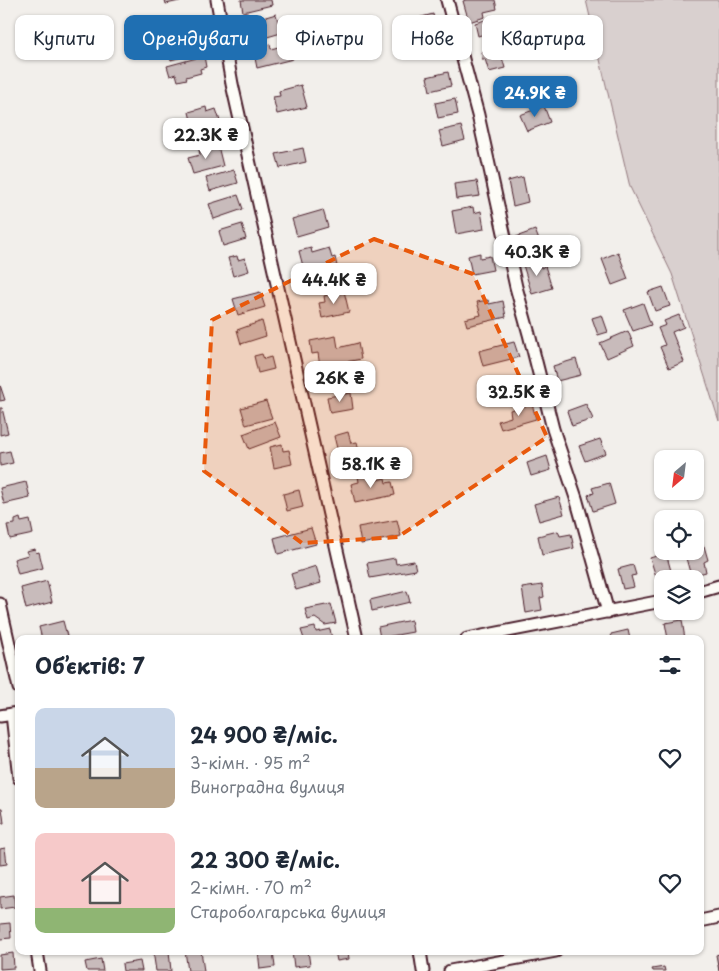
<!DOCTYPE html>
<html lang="uk">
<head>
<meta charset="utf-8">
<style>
  body { margin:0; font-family:"Playpen Sans",sans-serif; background:#f2f2f3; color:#1f2937; height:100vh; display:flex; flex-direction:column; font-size:19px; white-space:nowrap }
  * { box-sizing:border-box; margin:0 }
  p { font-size:16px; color:#747a83 }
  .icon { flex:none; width:28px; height:28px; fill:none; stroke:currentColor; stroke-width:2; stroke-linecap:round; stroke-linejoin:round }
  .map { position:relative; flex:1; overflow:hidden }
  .drawer { position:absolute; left:15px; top:635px; width:689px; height:320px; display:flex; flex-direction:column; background:#fff; border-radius:10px; box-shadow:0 1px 4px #0004 }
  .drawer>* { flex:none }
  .banner { position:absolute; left:15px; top:15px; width:690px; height:45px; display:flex; gap:10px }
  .needle { width:32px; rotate:208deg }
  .buttons { position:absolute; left:654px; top:450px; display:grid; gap:10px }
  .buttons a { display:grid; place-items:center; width:50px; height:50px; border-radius:10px; background:#fff; box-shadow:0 1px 4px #0004; font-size:25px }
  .price { position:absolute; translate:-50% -42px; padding:0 11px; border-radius:10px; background:#fff; color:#222; font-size:16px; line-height:32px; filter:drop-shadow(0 1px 2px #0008) }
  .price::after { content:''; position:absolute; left:50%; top:30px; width:15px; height:11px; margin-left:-8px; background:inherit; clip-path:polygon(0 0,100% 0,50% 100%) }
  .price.current { background:#1f6fb2; color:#fff }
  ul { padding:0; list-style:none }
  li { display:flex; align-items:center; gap:15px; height:125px; padding:0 20px }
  li span { display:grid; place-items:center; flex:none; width:140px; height:100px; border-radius:10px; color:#555 }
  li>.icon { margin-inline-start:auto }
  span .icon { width:60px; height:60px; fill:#fffc; stroke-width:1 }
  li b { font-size:21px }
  h2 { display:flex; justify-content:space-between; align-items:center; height:60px; padding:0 20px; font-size:21px }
  .chip { padding:0 18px; border-radius:10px; background:#fff; box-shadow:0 1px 4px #0004; font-size:18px; line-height:45px }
  .chip.current { background:#1f6fb2; color:#fff }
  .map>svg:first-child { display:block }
  .green { fill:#d9d0cf; stroke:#92787d }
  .building { fill:#c8bbbb; stroke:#4a1f2b }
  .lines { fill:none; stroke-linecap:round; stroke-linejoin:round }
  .minor-casing { stroke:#4a1f2b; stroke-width:15 }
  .minor { stroke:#fdfcf7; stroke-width:11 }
  .marked { fill:#e8590c; fill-opacity:0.2; stroke:#e8590c; stroke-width:4; stroke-dasharray:10 6; stroke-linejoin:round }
</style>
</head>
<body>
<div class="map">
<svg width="719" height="971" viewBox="0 0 719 971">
  <rect width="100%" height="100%" fill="#f2efeb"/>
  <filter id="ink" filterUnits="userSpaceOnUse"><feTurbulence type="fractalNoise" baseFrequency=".02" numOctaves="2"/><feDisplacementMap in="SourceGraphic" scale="10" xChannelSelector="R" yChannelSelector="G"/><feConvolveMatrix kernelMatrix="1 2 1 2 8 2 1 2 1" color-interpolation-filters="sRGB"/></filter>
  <g filter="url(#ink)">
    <polygon class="green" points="586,0 719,0 719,421 672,274 630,187"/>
    <g class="building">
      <polygon points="165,0 184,0 166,4"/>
      <polygon points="241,0 271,0 272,5 243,12"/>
      <polygon points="466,0 495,0 497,9 484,12 485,17 469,22 463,1"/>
      <polygon points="276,14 281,33 257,40 252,21"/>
      <polygon points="433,14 435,25 402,34 399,23"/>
      <polygon points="495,17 498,30 478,36 475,23"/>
      <polygon points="189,35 190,40 197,38 201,52 171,60 167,47 180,43 178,38"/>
      <polygon points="270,44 271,49 289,44 293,59 257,68 254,53 259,52 258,47"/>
      <polygon points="499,47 505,68 489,72 485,59 482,59 481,52"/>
      <polygon points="204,56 206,67 200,69 201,73 186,77 187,79 178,81 176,74 170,76 167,66"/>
      <polygon points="448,72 451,86 430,91 427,77"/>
      <polygon points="301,85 307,107 277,114 273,97 280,96 279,91"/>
      <polygon points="455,99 458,114 438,118 435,103"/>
      <polygon points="544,106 550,122 527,131 520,115"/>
      <polygon points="206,107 207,112 216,109 220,121 193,129 189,112"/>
      <polygon points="461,126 465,140 443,146 439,131"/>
      <polygon points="218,146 223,166 193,174 188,158 200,155 199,150"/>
      <polygon points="303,148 306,162 280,168 276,154"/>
      <polygon points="234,170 238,183 210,191 206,178"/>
      <polygon points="523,177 528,202 513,206 508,181"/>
      <polygon points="477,181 480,196 456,199 454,184"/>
      <polygon points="238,195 243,209 214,219 209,204"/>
      <polygon points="473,207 474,213 481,211 484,229 456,234 452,211"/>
      <polygon points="323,210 328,227 297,236 292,219"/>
      <polygon points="242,224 246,239 223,246 219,231"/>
      <polygon points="535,230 541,245 521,252 516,237"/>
      <polygon points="311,248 312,253 329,248 332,258 335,257 337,266 305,274 299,251"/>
      <polygon points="618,252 628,279 612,285 602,259"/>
      <polygon points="480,253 480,258 490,256 493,270 472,274 468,256"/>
      <polygon points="237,256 238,260 245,258 249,271 233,276 228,258"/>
      <polygon points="539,260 541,268 545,266 552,288 532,294 523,265"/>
      <polygon points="663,287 670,306 655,311 648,292"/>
      <polygon points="344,291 349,312 322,318 319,303 325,302 324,296"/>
      <polygon points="260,292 265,307 238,315 233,299"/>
      <polygon points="488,300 489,304 503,301 506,317 467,326 465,319 481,315 477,302"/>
      <polygon points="643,303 651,325 633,331 624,310"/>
      <polygon points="602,315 608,332 598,335 592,318"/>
      <polygon points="679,315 684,327 672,332 684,362 669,368 660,347 665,345 658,328 666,325 664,321"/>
      <polygon points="262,321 266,336 241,344 237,330"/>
      <polygon points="628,331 634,346 607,358 600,343"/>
      <polygon points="336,336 338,348 358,343 361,359 320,367 318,353 312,354 310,341"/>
      <polygon points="514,342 519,357 483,366 479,351"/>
      <polygon points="262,354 264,359 271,357 274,369 258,373 254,356"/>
      <polygon points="576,359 581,375 557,381 553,366"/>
      <polygon points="334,374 336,384 320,388 317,377"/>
      <polygon points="0,385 5,400 0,401"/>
      <polygon points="351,393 353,409 330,413 327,397"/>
      <polygon points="266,401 272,418 246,425 241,408"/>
      <polygon points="532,404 536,419 501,429 498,421 511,417 510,410"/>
      <polygon points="586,404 593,419 572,426 567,411"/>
      <polygon points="0,408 2,408 8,433 0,435"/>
      <polygon points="275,422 281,437 249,449 243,434"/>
      <polygon points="348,432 351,443 357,442 360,456 340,461 334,436"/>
      <polygon points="600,439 606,453 585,461 579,446"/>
      <polygon points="282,444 283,451 289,450 292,464 274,468 270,447"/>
      <polygon points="10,451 13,463 0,466 0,453"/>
      <polygon points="547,456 551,470 531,476 527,463"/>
      <polygon points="372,473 374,481 385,478 386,483 392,482 395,495 355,503 351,484 359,482 358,476"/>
      <polygon points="26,482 30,498 4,504 0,488"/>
      <polygon points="609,483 615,504 593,511 588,495 594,493 592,488"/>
      <polygon points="299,490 303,507 287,511 283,494"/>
      <polygon points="559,497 564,514 539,521 534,504"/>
      <polygon points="20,518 21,522 30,520 33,534 10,539 7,525 15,524 15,520"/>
      <polygon points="397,520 401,536 361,544 358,527"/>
      <polygon points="311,528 316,544 278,554 274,538"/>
      <polygon points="558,531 560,536 571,534 574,548 542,555 538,536"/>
      <polygon points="704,546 708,560 704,562 706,572 691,576 684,551 695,551 695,548"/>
      <polygon points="35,549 36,553 39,552 43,568 18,574 14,559 28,555 26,551"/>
      <polygon points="666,553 671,571 667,572 669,579 662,579 662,585 659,586 650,558"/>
      <polygon points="395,558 396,564 414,561 416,570 370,578 367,563"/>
      <polygon points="633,565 636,575 631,576 634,587 623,589 618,569"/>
      <polygon points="316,566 321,583 296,590 291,574"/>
      <polygon points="47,581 52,602 26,609 21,588"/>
      <polygon points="542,585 544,597 540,598 542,610 526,613 522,588"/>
      <polygon points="407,591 410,602 372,611 370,600"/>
      <polygon points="331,604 336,623 325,625 315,618 308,620 305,609"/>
      <polygon points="411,620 413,632 380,638 378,627"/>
      <polygon points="682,620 685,639 668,639 665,623"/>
      <polygon points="63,621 67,636 58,639 42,639 39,627"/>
      <polygon points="315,627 316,632 330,629 332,639 304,639 301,630"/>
      <polygon points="628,630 630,639 612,639 611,634"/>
      <polygon points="0,808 2,808 4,823 0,823"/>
      <polygon points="5,848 7,864 0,865 0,849"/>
      <polygon points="14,895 15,907 0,909 0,897"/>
      <polygon points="10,923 11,938 0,939 0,924"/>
      <polygon points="153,951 169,951 171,971 156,971"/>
      <polygon points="185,951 201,951 204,971 188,971"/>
      <polygon points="258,951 273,951 275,967 260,969"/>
      <polygon points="292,951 308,951 310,965 294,967"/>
      <polygon points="335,951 348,951 349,959 337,961"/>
      <polygon points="13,953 14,968 0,969 0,955"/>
      <polygon points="719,954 719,971 716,955"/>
      <polygon points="101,959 103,971 87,971 85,962"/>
      <polygon points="140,961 142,971 123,971 122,964"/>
      <polygon points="664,967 665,971 653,971 652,969"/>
    </g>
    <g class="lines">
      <defs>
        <g id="minor">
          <polyline points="217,0 232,84 357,639"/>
          <polyline points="447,0 478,115 516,287 529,334 553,429 576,498 608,612"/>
          <polyline points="695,593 719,586"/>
          <polyline points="0,604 19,688"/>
          <polyline points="467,639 662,601"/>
          <polyline points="12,714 19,778"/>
          <polyline points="0,716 19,713"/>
          <polyline points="700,921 719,917"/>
          <polyline points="37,951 40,971"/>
          <polyline points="420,951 423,971"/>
          <polyline points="450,971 556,951"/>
        </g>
      </defs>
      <use href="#minor" class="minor-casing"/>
      <use href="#minor" class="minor"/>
    </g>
  </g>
  <path class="marked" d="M374,239l99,35 74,163 -149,100 -96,6 -98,-72 8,-151z"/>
</svg>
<div class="buttons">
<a><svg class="needle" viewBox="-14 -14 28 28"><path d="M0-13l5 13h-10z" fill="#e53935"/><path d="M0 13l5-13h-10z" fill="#747a83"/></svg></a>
<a><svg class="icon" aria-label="locate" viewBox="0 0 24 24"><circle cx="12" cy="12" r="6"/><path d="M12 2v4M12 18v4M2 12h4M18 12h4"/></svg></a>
<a><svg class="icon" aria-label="layers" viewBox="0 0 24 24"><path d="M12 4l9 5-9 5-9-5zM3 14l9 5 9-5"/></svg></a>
</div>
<b class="price current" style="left:535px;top:118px">24.9K ₴</b>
<b class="price" style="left:206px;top:160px">22.3K ₴</b>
<b class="price" style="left:537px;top:277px">40.3K ₴</b>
<b class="price" style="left:334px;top:305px">44.4K ₴</b>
<b class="price" style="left:340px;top:403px">26K ₴</b>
<b class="price" style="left:519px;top:417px">32.5K ₴</b>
<b class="price" style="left:371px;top:489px">58.1K ₴</b>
<div class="banner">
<a class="chip">Купити</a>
<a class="chip current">Орендувати</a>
<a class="chip">Фільтри</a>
<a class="chip">Нове</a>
<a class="chip">Квартира</a>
</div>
<section class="drawer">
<h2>Об’єктів: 7<svg class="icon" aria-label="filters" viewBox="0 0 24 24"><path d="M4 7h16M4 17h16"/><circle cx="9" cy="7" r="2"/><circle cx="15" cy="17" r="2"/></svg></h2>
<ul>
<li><span style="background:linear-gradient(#c9d6e8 60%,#b9a48a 0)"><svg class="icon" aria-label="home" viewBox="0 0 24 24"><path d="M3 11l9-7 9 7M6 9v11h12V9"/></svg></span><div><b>24 900 ₴/міс.</b><p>3-кімн. · 95 m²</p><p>Виноградна вулиця</p></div><svg class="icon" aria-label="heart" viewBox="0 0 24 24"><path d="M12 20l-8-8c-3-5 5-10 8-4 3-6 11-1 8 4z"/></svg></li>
<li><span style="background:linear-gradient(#f6c9c9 75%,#8fb573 0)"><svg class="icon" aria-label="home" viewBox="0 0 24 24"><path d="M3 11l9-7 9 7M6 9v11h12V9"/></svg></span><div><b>22 300 ₴/міс.</b><p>2-кімн. · 70 m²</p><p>Староболгарська вулиця</p></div><svg class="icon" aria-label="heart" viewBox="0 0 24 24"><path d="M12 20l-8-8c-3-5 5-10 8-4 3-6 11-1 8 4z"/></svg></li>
</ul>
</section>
</div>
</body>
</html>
